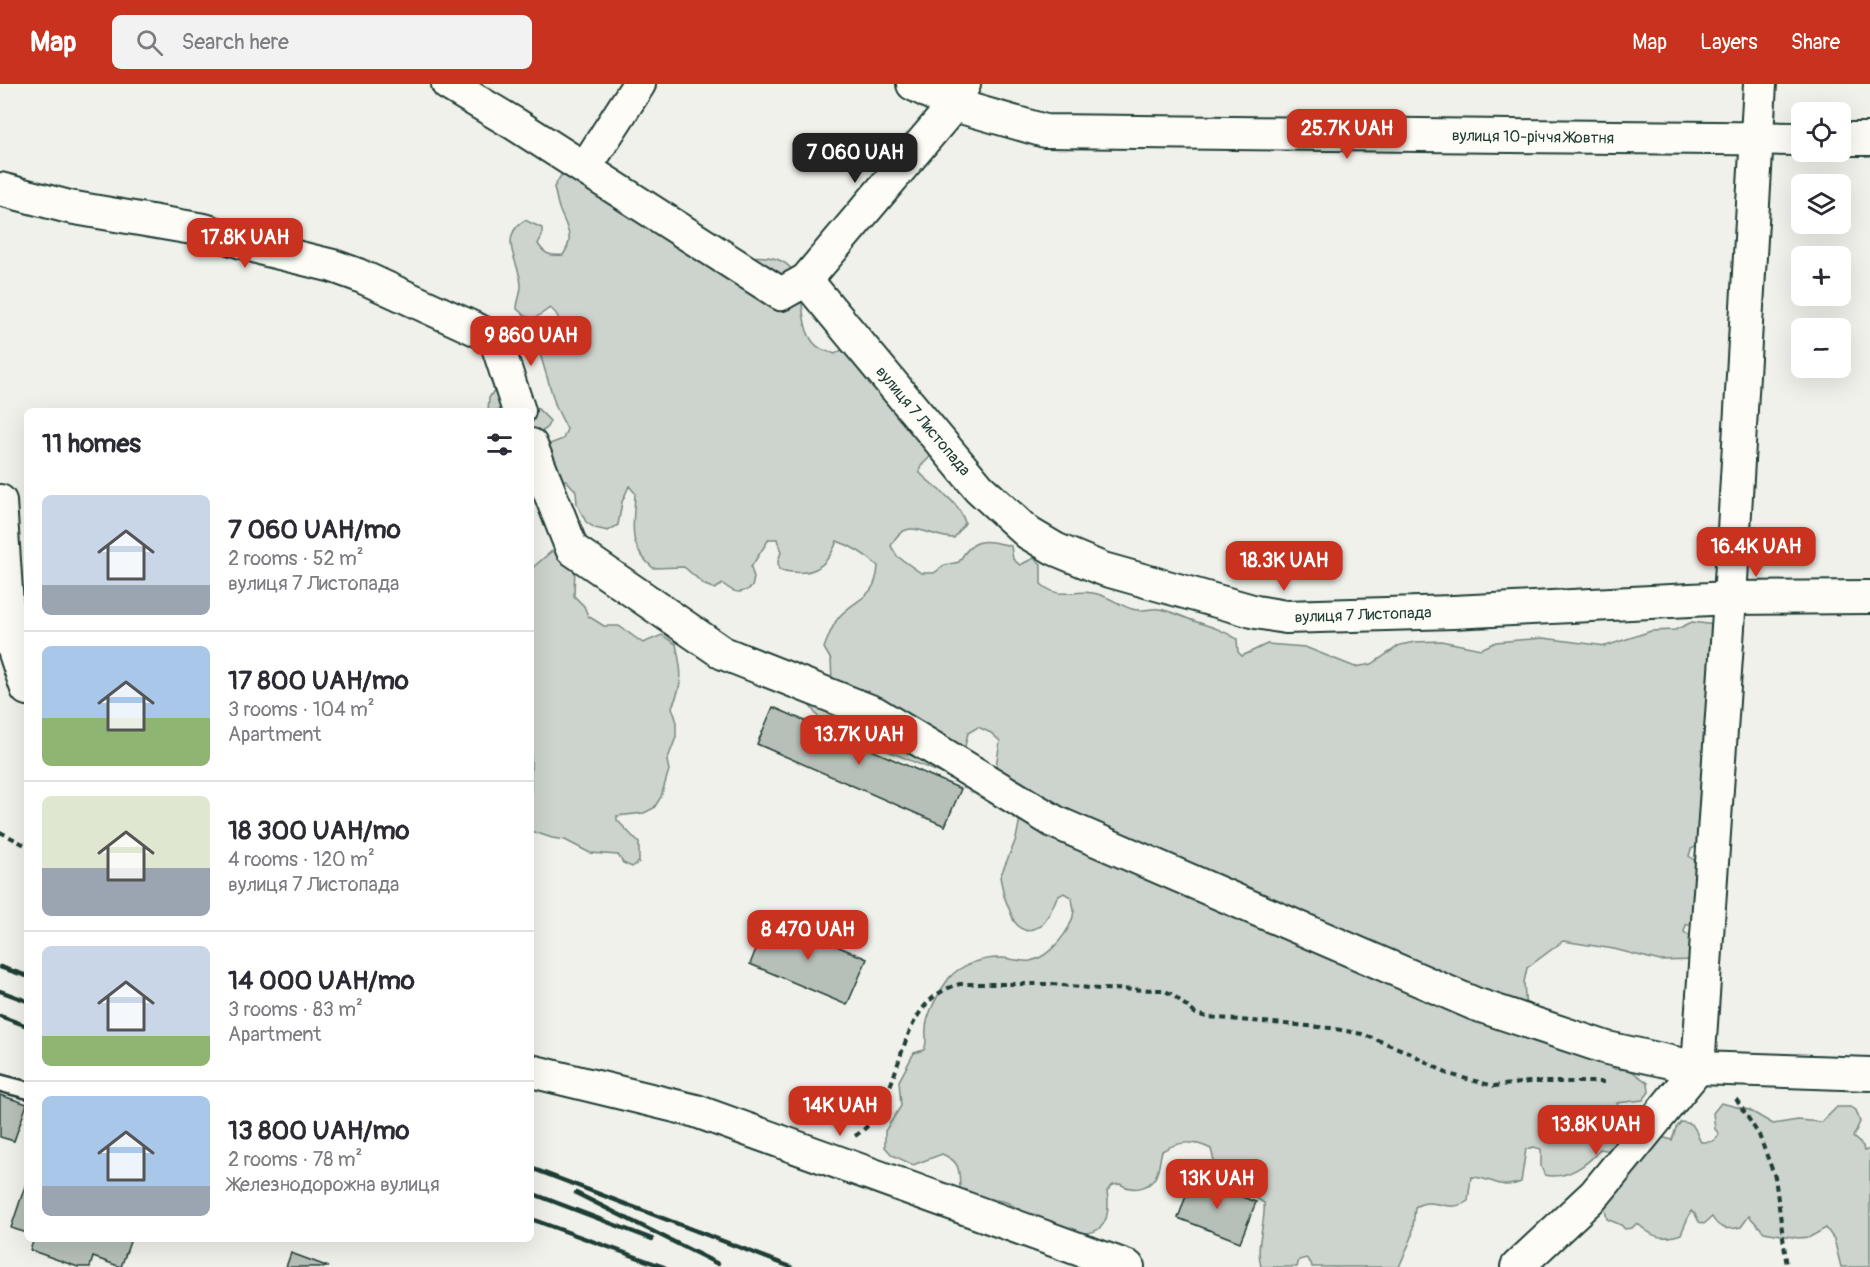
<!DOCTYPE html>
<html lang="en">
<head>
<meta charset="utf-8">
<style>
  body { margin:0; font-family:Pangolin,sans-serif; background:#f2f2f3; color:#2b2b33; height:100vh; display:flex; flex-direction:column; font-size:22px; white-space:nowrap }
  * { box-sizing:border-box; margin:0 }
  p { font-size:20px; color:#7c7c81 }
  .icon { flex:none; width:33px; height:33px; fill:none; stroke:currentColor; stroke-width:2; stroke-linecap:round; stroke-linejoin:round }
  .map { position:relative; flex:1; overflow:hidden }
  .side { position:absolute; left:24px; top:324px; width:510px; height:834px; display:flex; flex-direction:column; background:#fff; border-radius:9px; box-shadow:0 6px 24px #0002 }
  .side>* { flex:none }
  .tools { position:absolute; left:1791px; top:18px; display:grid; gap:12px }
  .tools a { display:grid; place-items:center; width:60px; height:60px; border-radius:9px; background:#fff; box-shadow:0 6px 24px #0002; font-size:30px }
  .price { position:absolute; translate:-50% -51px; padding:0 14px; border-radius:12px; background:#c8321e; color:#fff; font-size:20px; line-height:39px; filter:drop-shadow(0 2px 3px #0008) }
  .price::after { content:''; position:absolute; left:50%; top:36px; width:18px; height:14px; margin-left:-9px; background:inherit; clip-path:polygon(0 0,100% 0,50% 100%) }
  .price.active { background:#222; color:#fff }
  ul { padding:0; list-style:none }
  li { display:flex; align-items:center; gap:18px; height:150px; padding:0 18px }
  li+li { border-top:2px solid #e1e1e2 }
  li span { display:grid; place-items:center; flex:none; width:168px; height:120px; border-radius:9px; color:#555 }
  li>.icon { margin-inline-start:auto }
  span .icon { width:72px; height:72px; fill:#fffc; stroke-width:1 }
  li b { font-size:26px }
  h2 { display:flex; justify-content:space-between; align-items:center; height:72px; padding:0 18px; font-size:26px }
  header { display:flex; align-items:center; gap:36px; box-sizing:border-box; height:84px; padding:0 30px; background:#c8321e; color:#fff }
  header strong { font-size:28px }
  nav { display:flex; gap:33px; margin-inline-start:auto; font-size:21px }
  .search { width:420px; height:54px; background:#f2f2f3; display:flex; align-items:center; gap:15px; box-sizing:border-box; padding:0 21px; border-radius:9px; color:#7c7c81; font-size:22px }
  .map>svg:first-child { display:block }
  .green { fill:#cdd3cd; stroke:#768880; stroke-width:1.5 }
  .building { fill:#b6bfb8; stroke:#1f3d34; stroke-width:1.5 }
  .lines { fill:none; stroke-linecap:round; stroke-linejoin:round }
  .lane-casing { stroke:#1f3d34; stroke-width:20 }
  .street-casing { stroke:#1f3d34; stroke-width:36 }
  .path { stroke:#1f3d34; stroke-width:4; stroke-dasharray:6 4.5; stroke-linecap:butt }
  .lane { stroke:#fdfcf7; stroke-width:15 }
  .street { stroke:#fdfcf7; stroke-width:32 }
  .rail { stroke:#1f3d34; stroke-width:4.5 }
  .labels { text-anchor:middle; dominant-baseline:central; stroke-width:4.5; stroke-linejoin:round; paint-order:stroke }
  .street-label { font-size:16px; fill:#1f3d34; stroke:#fdfcf7 }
</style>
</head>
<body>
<header>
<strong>Map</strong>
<div class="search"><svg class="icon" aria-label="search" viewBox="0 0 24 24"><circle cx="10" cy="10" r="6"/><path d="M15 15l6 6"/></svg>Search here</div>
<nav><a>Map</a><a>Layers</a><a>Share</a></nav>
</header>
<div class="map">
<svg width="1870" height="1183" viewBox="0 0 1870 1183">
  <rect width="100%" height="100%" fill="#f0f1eb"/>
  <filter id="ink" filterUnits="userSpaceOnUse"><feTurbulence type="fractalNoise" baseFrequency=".0167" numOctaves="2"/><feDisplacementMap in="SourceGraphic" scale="12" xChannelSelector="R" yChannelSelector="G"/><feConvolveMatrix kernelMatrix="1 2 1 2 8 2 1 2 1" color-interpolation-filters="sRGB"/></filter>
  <g filter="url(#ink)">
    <g class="green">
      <path d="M563,88l185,85c79,-8 36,70 73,92 4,2 10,3 14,5l15,-9 83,109 -13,13v6c16,17 39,27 45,50l-11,15c-26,0 -48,-25 -63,8l6,10 24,17h13l11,-8 14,-3c14,-26 26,-22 52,-16l2,13 7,6 14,-7 7,6v20c20,17 30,5 52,9 14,2 26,12 39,16 9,3 18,-1 27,0 13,2 23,8 35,12 16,5 29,9 43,18l1,13 4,4 25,-12 38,3 50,20 17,-3 28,-19 15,-3 26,-1 40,8 15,-7 47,-4 63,8 45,-15 24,-1 17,-8 23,3 -15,220 -9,4 -2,7 11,9 -3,59 -11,1 -2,7 13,9 -3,19 -34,1 -46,-12 -51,-8 -36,27 -3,14 2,28 44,43 20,-2 25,18 15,1 18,13 1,9 -6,8 -26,3 2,6 23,7 -18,37 -24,-4c-12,16 -34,31 -55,26l-4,-8v-18l-7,-2 -8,2 -5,33c-20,9 -30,-5 -50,-5l-3,24c-21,14 -32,-6 -53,6l-3,30 -13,30h-87l-1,-4 -5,-5 -7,2 -2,7h-36c-6,-26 5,-42 3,-64l-25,-16 -10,-14 -15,-12 -3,-12c-18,-9 -32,-8 -49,2 -2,6 -2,13 -4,19 -4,18 -23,23 -38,14l-7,1 -6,6c11,76 -68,29 -101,11 -20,-6 -26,1 -46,-14 -1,-18 1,-26 -18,-34l-29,11 -21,-10 -7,-8v-16l16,-25 -2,-25 15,-28 10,-3c4,-9 1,-13 2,-22 1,-15 14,-38 23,-50 12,-14 36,-21 54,-20 9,1 19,4 27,3 19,-3 42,-31 44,-50 0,-4 -2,-9 -2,-13l-8,-5 -7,4 -7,16 -9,13 -14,5 -7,-3 -6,-7 -10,-25 -4,-19 16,-38 4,-21 -25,-45 5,-32 -9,-8 -13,-6 -10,6 -3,13 6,11 -2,28 -146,-61 -13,-18 9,-15 13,-10 -1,-21 -7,-12c4,-10 8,-23 15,-31 18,-20 37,-18 39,-51 -13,-12 -24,-19 -41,-25 -11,29 -27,36 -58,29l-1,-9 3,-9 -4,-13h-8l-18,28 3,11 -2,9c-12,8 -18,6 -29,-3l-8,5 -10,-4 -21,-18 -31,1c-27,-24 -19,-42 -18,-75l-6,-7 -7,16 -4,23 -10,6 -13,-3 -9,-6 -9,-18 -1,-13 -10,-11 -18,2 -17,-2v-69h-43l1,-13 7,-11 35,15 19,19 -4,8 -9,5 1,4 12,6 13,-5 4,-10 -11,-22 -18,-60 4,-9 10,2 8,-4c1,-12 0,-21 -10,-28l-16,11 -9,-3 -8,-7c0,-8 4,-15 4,-23 0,-23 -25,-48 4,-66l17,8v8l-4,8c7,11 13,12 25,11 12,-17 4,-27 -3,-44 -3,-8 -4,-16 -6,-24z"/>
      <path d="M552,467l13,6 10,8 -1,31 10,10 4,10 16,10h15l24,17 19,-8 14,9c6,28 8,37 -4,63l4,12v18l-9,24 2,9 -8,27 -7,11 -10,5 -27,3v4l22,23v19l-7,5 -9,-4 -5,-8 -28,-2 -25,-13 -13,-2 -21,-7v-262z"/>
      <path d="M1721,1019l28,7 24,14 25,-4 24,2 15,-15h13l6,3 4,12 -7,15 10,9 1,5 6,-2v118h-29l-7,-28 -8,-11 -16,9 -12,1 -34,-6 -15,-16 -8,11c-13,3 -22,3 -29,-10l-8,7 -5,-2 -4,-8 -4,-3 -10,23c-20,7 -29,3 -44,-11l-5,5 -7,1 -4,-4 -14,-6 -4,-18 52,-66 17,5 4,-12 5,-6c17,1 13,9 20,20 9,0 14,1 18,-8l-4,-5 -2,-16z"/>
    </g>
    <g class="building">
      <polygon points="773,623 961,705 945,742 757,660"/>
      <polygon points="769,833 867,875 847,921 750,880"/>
      <polygon points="0,1011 27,1020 14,1057 0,1053"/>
      <polygon points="1192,1095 1256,1118 1240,1158 1178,1134"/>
      <polygon points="27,1096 27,1149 11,1144"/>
      <polygon points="34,1155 131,1155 121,1183 93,1173 90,1183 78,1183 30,1166"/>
      <polygon points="291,1169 329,1183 286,1183"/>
    </g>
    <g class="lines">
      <defs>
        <polyline id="lane" points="0,999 27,1006"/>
        <g id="street">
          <polyline points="448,0 515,40 781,210 806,196 954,21 964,0"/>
          <polyline points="913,0 954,21 1045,47 1802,55"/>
          <polyline points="1840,55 1870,55"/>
          <polyline points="585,84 639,0"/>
          <polyline points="0,105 69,123 204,146 267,166 333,182 358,191 495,254 519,327"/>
          <polyline points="806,196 979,404 1028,449 1055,465 1103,485 1256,528 1286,533 1453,528 1730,514 1870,513"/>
          <polyline points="531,361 572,465 723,569 875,629 1055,738 1475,920 1607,964 1698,984 1870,990"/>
          <polyline points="0,417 9,551 27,605"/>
          <polyline points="531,987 696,1027 1128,1183"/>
          <polyline points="1517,1183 1595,1110 1698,984 1730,514 1760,0"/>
        </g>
      </defs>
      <use href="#lane" class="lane-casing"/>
      <use href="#street" class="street-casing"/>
      <g class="path">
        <polyline points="0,748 27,762"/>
        <polyline points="1736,1015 1759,1051 1775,1093 1787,1183"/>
        <path d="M855,1052c54,-34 34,-134 105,-152h92l47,5 64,1 10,5 23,19 11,3 123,11 32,6 46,18 40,22 46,12 35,-4h79"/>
      </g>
      <use href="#lane" class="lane"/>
      <use href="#street" class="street"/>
      <g class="rail">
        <polyline points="0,883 27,892"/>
        <polyline points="0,907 27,917"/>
        <polyline points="0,932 27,942"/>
        <polyline points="531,1084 791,1183"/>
        <polyline points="531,1109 652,1155"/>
        <polyline points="576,1109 718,1180"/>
        <polyline points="531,1135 664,1183"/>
      </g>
    </g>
  </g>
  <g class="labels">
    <g class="street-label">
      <text transform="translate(1533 53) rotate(1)">вулиця 10-річчя Жовтня</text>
      <text transform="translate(923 337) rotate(50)">вулиця 7 Листопада</text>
      <text transform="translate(1363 531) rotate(-2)">вулиця 7 Листопада</text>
    </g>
  </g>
</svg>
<div class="tools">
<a><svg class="icon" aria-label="locate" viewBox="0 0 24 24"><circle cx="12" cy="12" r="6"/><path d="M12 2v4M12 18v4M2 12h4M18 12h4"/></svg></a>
<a><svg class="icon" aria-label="layers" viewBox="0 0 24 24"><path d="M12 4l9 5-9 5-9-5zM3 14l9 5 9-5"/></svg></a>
<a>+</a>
<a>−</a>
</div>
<b class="price" style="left:1347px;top:76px">25.7K UAH</b>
<b class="price active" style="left:855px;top:100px">7 060 UAH</b>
<b class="price" style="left:245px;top:185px">17.8K UAH</b>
<b class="price" style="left:531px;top:283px">9 860 UAH</b>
<b class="price" style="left:1756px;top:494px">16.4K UAH</b>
<b class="price" style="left:1284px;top:508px">18.3K UAH</b>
<b class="price" style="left:859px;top:682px">13.7K UAH</b>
<b class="price" style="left:808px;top:877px">8 470 UAH</b>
<b class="price" style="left:840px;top:1053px">14K UAH</b>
<b class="price" style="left:1596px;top:1072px">13.8K UAH</b>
<b class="price" style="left:1217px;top:1126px">13K UAH</b>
<section class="side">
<h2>11 homes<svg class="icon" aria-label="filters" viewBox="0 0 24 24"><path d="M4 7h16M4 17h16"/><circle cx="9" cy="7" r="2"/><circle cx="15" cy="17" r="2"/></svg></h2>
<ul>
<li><span style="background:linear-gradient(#c9d6e8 75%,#9aa5b1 0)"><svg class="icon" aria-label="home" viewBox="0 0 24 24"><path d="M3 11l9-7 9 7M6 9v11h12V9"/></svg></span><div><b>7 060 UAH/mo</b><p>2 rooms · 52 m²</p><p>вулиця 7 Листопада</p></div></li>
<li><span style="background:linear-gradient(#a9c7e8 60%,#8fb573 0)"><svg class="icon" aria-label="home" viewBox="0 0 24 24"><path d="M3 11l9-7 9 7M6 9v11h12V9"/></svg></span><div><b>17 800 UAH/mo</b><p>3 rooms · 104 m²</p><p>Apartment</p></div></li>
<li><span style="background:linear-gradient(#dfe7d0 60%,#9aa5b1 0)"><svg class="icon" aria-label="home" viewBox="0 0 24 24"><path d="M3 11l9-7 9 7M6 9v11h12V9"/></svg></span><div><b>18 300 UAH/mo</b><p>4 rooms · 120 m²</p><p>вулиця 7 Листопада</p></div></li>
<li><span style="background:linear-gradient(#c9d6e8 75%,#8fb573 0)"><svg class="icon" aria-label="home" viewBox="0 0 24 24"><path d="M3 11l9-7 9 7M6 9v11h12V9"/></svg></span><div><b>14 000 UAH/mo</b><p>3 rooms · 83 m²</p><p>Apartment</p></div></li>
<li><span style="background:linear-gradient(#a9c7e8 75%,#9aa5b1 0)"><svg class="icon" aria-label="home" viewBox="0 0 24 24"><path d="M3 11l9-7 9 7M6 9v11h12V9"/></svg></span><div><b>13 800 UAH/mo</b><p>2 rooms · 78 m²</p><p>Железнодорожна вулиця</p></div></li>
</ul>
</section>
</div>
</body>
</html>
